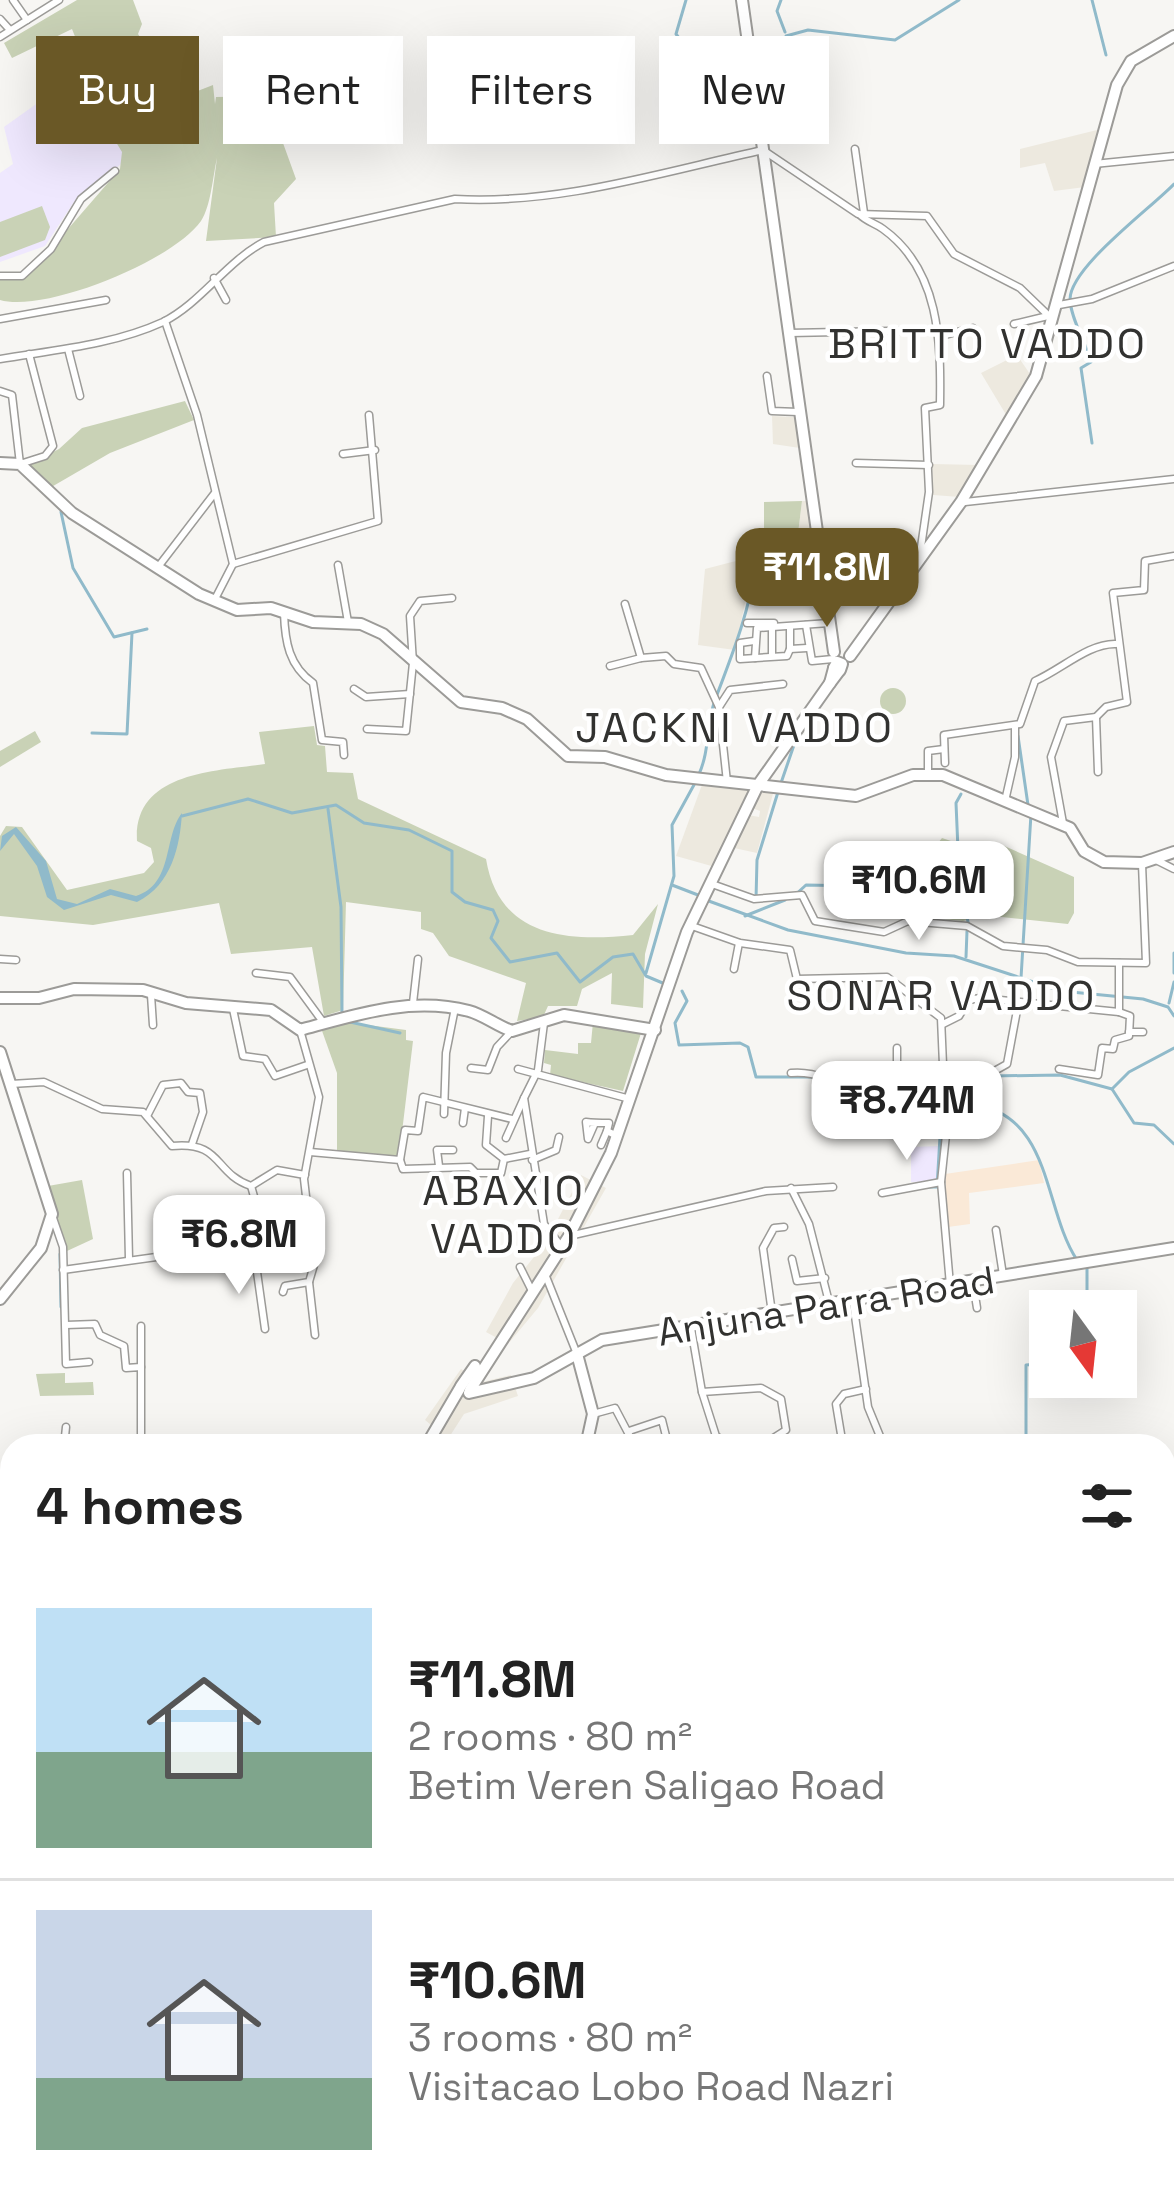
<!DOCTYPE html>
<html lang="en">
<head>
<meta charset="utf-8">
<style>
  body { margin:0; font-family:"Space Grotesk",sans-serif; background:#f2f2f2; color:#222; height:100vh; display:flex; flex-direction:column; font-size:45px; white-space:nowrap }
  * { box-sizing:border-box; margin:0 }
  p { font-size:39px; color:#767676 }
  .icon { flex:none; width:66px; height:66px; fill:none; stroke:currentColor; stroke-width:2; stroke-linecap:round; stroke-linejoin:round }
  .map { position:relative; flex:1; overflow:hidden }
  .details { position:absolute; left:0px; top:1434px; width:1176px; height:771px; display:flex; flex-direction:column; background:#fff; border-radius:36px 36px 0 0; box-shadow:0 12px 48px #0002 }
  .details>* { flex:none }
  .guide { position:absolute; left:36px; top:36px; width:1104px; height:108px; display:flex; gap:24px }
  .needle { width:78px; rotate:165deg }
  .buttons { position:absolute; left:1029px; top:1290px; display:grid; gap:24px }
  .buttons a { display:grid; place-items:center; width:108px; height:108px; border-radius:0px; background:#fff; box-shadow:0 12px 48px #0002; font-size:60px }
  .price { position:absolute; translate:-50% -102px; padding:0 27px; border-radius:24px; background:#fff; color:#222; font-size:39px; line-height:78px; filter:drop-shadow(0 3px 6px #0008) }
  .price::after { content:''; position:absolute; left:50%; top:72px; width:36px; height:27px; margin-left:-18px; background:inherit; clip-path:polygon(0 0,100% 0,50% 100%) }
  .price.selected { background:#6a5826; color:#fff }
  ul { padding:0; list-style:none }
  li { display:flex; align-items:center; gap:36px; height:300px; padding:0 36px }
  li+li { border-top:3px solid #e0e0e0 }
  li span { display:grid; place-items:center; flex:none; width:336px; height:240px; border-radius:0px; color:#555 }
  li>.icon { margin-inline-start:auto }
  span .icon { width:144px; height:144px; fill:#fffc; stroke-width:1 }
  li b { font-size:51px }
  h2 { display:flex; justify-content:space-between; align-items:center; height:144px; padding:0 36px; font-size:51px }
  .pill { padding:0 42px; border-radius:0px; background:#fff; box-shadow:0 12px 48px #0002; font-size:42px; line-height:108px }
  .pill.selected { background:#6a5826; color:#fff }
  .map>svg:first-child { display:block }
  .built { fill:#ede9df }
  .industrial { fill:#fae9d7 }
  .education { fill:#efe8fe }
  .green { fill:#c9d2b6 }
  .water { fill:#90baca }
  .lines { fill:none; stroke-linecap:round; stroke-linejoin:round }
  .stream { stroke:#90baca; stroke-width:3 }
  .street-casing { stroke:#9c9b98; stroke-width:9 }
  .secondary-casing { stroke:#9c9b98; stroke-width:14 }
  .street { stroke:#fff; stroke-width:6 }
  .secondary { stroke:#fff; stroke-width:10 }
  .labels { text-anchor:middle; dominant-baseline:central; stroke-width:9; stroke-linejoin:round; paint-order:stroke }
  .street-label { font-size:39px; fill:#323230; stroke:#fff }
  .neighbourhood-label { font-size:42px; letter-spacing:3px; fill:#323230; stroke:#fff }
</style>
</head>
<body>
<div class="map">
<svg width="1174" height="2204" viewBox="0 0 1174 2204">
  <rect width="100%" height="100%" fill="#f7f6f3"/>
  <g class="built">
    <polygon points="1097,130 1085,187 1054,191 1045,163 1020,168 1020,149"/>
    <polygon points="1017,355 1032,377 1008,418 981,373"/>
    <polygon points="772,416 795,417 800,448 773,444"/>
    <polygon points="932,464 979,465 960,497 933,495"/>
    <polygon points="802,501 808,501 817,559 795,558"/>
    <polygon points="755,556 735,650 698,645 705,569"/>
    <polygon points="703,782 750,791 715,867 676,856"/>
    <polygon points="774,790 757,853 734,848 748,815 759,817 760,811 752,808 762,791"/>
    <polygon points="581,1175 606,1188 538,1308 508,1344 486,1332 513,1283 546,1242"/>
    <polygon points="461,1369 482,1382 511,1375 518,1396 464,1414 448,1439 425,1420"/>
  </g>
  <polygon class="industrial" points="1039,1160 1044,1183 969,1193 970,1224 948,1227 945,1174"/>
  <g class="education">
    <polygon points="77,75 116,132 126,160 74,202 45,246 0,262 0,173 13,164 4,127"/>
    <polygon points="940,1146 938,1181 911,1182 911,1147"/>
  </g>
  <g class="green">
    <path d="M77,0h56l9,24 -4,10 11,16 16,-4 30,46 18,-7 2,19 1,-7 50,-1 30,83 -22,24 2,34 -70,4 11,-83c-4,17 -6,48 -16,63 -28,40 -156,92 -201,79v-21l35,-12 85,-98 2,-17 -56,-92 14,-11 -8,-20 -60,29 -8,-15z"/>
    <polygon points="42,206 50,227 45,240 0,257 0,222"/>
    <polygon points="185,401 194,420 110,453 48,489 29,464 59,449 82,428"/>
    <polygon points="802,501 795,558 764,555 764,502"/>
    <circle cx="893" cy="701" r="13"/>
    <path d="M314,726l3,19 8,1 2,26 26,1 5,26 128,60c13,79 82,83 147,76l25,-31 -13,50 -2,54 -32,-4 1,-31 -30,16 -5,17h-29l-5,11 -26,4 9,-38 -77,-27 -16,-23 -12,-4v-17l-75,-10 -3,108 -19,6 -12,-69 -81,7 -12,-51 -126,22 -93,-9v-80l6,-10 16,1 45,63 77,-17 10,-11 -3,-14 -14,-7c-4,-69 78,-70 128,-77l-6,-32z"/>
    <polygon points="35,731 41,742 0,767 0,751"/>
    <polygon points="942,838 951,841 957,862 1010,878 1013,873 992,854 1002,845 1074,877 1074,913 1068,924 983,915 963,921 923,917 922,908 941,898 927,885 893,882 896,868 930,853"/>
    <polygon points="350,1015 353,1023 406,1030 406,1040 413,1041 399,1157 337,1153 337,1073 321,1028"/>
    <polygon points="593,1022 641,1033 623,1091 550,1075 551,1065 544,1063 545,1050 578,1054 578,1043 591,1043"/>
    <polygon points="82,1180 93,1239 67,1251 48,1186"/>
    <polygon points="65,1373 65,1383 93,1382 94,1395 40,1396 36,1374"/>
    <polygon points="12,1709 12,1798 0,1800 0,1710"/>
    <polygon points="1174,1848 1174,2204 791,2204 783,2193 1164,2193 1164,1851"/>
    <polygon points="12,2096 12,2193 35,2193 35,2204 0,2204 7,2119 0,2113"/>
    <polygon points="253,2193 382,2193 359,2204 256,2204"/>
  </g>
  <path class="water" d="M182,813c-2,32 -10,72 -45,89l-26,-7 -47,15 -17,-13 -10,-31 -23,-32 -14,17 2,-15 14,-9 30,34 11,38 20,5 33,-15 26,7c38,-12 27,-59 46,-83z"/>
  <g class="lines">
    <g class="stream">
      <polyline points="686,0 676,34 685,46 712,51 723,69 746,70"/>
      <polyline points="781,0 777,11 785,32"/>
      <polyline points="1092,0 1106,55"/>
      <polyline points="755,66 779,52 786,36 808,30 895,40 959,0"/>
      <path d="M1092,443l-11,-75 10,-6c-5,-19 -20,-43 -21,-62 -1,-32 80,-91 104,-116"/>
      <polyline points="61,512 73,568 114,637 147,629"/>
      <polyline points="92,733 127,734 132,633"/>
      <polyline points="1018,736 1028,805"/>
      <path d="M699,774c11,-24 7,-50 16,-74 17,-45 34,-87 41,-136"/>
      <polyline points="781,783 794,745"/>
      <polyline points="961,794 956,803 959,873 968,922"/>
      <polyline points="328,809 341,907 342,1013"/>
      <polyline points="182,816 248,799 292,813 336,805 364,823 409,830 452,851 452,892 465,902 493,910 498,921 491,938 510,962 557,953 580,982 613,957 633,954 646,976 665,984"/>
      <polyline points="672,885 698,895"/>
      <polyline points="794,896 806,885 907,887"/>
      <polyline points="756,899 757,860 778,792"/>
      <polyline points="706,900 788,930 906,953 954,956 1061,991 1143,999 1168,1007 1174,1016"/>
      <polyline points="745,916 785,900"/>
      <polyline points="1174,953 1174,973"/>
      <polyline points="966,957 967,931"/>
      <polyline points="646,973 674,876 672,825 695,783"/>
      <polyline points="1021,978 1031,814"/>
      <polyline points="682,991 687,1001 675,1023 679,1045 740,1043 748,1047 756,1077 814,1077 842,1087"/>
      <polyline points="1169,1003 1174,982"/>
      <polyline points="350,1022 400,1033"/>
      <polyline points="991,1076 1060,1075 1112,1089 1134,1123 1154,1125 1174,1144"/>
      <path d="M904,1085l32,15 5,20c28,0 32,-14 43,-38"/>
      <polyline points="1112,1089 1129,1072 1174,1048"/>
      <path d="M973,1104c80,12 70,105 104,156"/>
      <polyline points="929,1187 937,1187 941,1120"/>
      <polyline points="60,1254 61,1307"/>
      <polyline points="1087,1267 1087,1311"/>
      <polyline points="1026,1446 1026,1365 1050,1363"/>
      <polyline points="0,1704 12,1703"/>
      <polyline points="0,2044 12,2050"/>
      <polyline points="251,2193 254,2204"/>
      <polyline points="78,2204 78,2193"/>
    </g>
    <defs>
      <g id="street">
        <polyline points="13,0 27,20"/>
        <polyline points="0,19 10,30"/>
        <polyline points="0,37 59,0"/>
        <polyline points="855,149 864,213"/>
        <polyline points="1094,164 1174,156"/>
        <path d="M859,214c8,8 16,9 24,15 57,41 58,113 57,176l-15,3 4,84 -9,62"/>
        <polyline points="0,276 22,276 51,249 81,199 115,171"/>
        <polyline points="214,278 226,300"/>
        <polyline points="1059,305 1092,299 1174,266"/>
        <polyline points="0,319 106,300"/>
        <polyline points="165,321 197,415 233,564 215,599"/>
        <polyline points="1014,324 1048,316"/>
        <polyline points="789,333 939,330"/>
        <polyline points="941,336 973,328"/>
        <polyline points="68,349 80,396"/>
        <path d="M0,359c54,-9 113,-14 163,-37 38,-19 63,-60 101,-80l191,-43c103,6 207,-27 308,-49l95,64 69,2 27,38 66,34 30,29"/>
        <polyline points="767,376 772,411 798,412"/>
        <polyline points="0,391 12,395 20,464 45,456 53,446 29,354"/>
        <polyline points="343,454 375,450"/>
        <polyline points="856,463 929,465"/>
        <polyline points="965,502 1174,479"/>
        <polyline points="758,557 820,560"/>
        <polyline points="233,564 378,521 369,415"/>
        <polyline points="338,565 348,622"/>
        <polyline points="158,567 214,494"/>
        <polyline points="625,604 641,658 666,656 674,664 701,668 719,707 727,782"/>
        <path d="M284,613c1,29 5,53 29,70l9,57 21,2 1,13"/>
        <polyline points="747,623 774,623"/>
        <polyline points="806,625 812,661 833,659"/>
        <polyline points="772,627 772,656"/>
        <polyline points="790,627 790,649 807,648"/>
        <polyline points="754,641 740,643 740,659 787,656 790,649"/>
        <polyline points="755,658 757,628 829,623"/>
        <polyline points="610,666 641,658"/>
        <polyline points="354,689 366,697 410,694"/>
        <polyline points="719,707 730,690 783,684"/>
        <polyline points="1096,717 1098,772"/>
        <polyline points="367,729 406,731 413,663 410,616 420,601 452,598"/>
        <path d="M945,763l-1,-28 76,-11 15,-43c27,-12 54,-38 81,-37"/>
        <polyline points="928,773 928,751 944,749"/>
        <polyline points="1005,801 1015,757 1015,726"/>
        <polyline points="1063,823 1051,757 1064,721 1096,717 1106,707 1127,702 1113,593 1144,590 1145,561 1174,556"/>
        <polyline points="1156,860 1174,869"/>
        <polyline points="712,884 754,899 802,895 815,921 884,932 908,921 967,926 1003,946 1047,950 1078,962 1146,963 1142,864"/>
        <polyline points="692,926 740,943 790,950 797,979 887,977 941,1018 946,1135 941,1182 950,1285"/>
        <polyline points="0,959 16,960"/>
        <polyline points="734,969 739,943"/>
        <polyline points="256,973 290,977 323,1022"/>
        <polyline points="151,995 153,1025"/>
        <polyline points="413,1003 418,959"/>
        <polyline points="233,1009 243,1056 265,1059 275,1076 307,1065"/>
        <polyline points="544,1023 538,1070 524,1098 544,1224 561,1246"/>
        <polyline points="943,1024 959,1016 969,1000 980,998 1119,1012 1119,963"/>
        <polyline points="1129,1032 1143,1032"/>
        <polyline points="471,1068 488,1070 497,1047 512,1031"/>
        <polyline points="518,1069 630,1099"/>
        <polyline points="1059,1069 1098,1075 1102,1048 1113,1049 1115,1040 1129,1036 1130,1016 1119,1012"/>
        <path d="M791,1073c28,-3 45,14 73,14 44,0 33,-16 81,11"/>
        <polyline points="897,1079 897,1048"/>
        <path d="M11,1084l33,-2 58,27 41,3 29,34c51,-5 41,27 79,40l26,-16 28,5"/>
        <polyline points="444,1114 446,1053 455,1008"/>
        <polyline points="147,1116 163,1085 181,1083 188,1092 200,1093 203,1112 192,1144"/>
        <polyline points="488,1116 486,1145 504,1159"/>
        <polyline points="945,1117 964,1115 982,1078 1007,1064 1018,1005"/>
        <polyline points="463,1123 465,1108"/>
        <path d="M595,1123l-7,16 -2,-17c8,1 15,1 23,1l-2,8 10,5"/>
        <polyline points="506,1138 524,1098"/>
        <polyline points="601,1145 607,1131"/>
        <polyline points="310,1152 400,1160 403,1169 470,1167 476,1173 501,1173 504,1159 530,1154"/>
        <polyline points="400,1160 405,1130 418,1131 423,1097 512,1119"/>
        <polyline points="532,1160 556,1150 559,1137"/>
        <polyline points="439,1166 437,1150 453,1150"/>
        <polyline points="127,1173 129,1259"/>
        <polyline points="251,1186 261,1221 258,1241"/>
        <polyline points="791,1188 809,1224 829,1302"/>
        <polyline points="882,1193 941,1182"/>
        <polyline points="53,1218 63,1247 66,1364 89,1362"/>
        <polyline points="996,1230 1003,1275"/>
        <polyline points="569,1236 766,1191 833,1187"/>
        <polyline points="263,1251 257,1272 265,1329"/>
        <polyline points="792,1259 797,1281 825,1278"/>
        <polyline points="520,1267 531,1289"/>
        <path d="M63,1270l194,-27 6,8c18,-5 32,6 48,-3"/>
        <polyline points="545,1274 577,1354"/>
        <polyline points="309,1282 315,1335"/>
        <polyline points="973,1283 977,1308"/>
        <polyline points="283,1292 285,1286 309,1282 314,1265 304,1179 319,1097 300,1030"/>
        <polyline points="853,1302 868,1407 884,1446"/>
        <polyline points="772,1313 763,1248 774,1228 784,1227"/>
        <polyline points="66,1325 95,1324 100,1335 124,1346 126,1368 141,1367 141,1440 119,1446"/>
        <polyline points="141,1326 141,1367"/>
        <polyline points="691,1328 702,1392 761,1388 781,1399 786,1430 761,1446"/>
        <polyline points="702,1392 716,1436 730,1446"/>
        <polyline points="593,1414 615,1408 635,1446"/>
        <polyline points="629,1431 662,1420 667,1440"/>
        <polyline points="64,1446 66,1427"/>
        <polyline points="843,1446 836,1404 844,1394 866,1389"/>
        <polyline points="0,1480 12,1478"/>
        <polyline points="0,1548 12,1545"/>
        <polyline points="1164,1617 1174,1615"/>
        <polyline points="1164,1756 1174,1755"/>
        <polyline points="455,2193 460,2204"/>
        <polyline points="584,2193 585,2204"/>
        <polyline points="121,2196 122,2204"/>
        <polyline points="627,2204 630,2193"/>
        <polyline points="767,2204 773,2204"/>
      </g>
      <g id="secondary">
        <polyline points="742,0 834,652"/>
        <polyline points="0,463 20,464 72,513 199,594 237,610 271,608 313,622 361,624 383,634 461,702 502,708 527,719 568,756 605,757 666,775 856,796 913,775 943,775 1070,828 1084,851 1104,862 1142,863 1174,852"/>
        <polyline points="850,656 961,502 1036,376 1117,85 1131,61 1174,36"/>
        <polygon points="837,662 842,664 840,670 834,668"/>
        <polyline points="834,668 830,683 839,671"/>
        <path d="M0,998h39l35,-9 69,1 43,13 85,7 29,20c55,-15 111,-34 169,-19 15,4 28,15 43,20l52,-16 91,15"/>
        <polyline points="0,1052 52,1214 41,1248 0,1299"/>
        <polyline points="577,1354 593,1414 586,1446"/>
        <polyline points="461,1386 475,1366"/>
        <polyline points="470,1390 569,1236 611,1153 687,932 758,785 830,683"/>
        <polyline points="469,1393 534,1378 602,1340 1174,1248"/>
        <polyline points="426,1446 460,1388"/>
        <polyline points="1164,1794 1174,1793"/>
        <polyline points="0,2102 12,2084"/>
        <polyline points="396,2204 428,2193"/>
      </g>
    </defs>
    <use href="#street" class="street-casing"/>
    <use href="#secondary" class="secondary-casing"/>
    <use href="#street" class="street"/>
    <use href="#secondary" class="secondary"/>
  </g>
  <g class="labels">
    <g class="street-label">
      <text transform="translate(826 1306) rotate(-9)">Anjuna Parra Road</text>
    </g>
    <g class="neighbourhood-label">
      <text x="988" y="343">BRITTO VADDO</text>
      <text x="735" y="727">JACKNI VADDO</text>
      <text x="942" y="995">SONAR VADDO</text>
      <text x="504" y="1190">ABAXIO<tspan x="504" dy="48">VADDO</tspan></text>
    </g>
  </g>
</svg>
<div class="buttons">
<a><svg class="needle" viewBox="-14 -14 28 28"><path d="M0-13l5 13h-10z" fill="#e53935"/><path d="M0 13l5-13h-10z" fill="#767676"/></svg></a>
</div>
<b class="price selected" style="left:827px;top:630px">₹11.8M</b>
<b class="price" style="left:919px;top:943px">₹10.6M</b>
<b class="price" style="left:907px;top:1163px">₹8.74M</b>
<b class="price" style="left:239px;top:1297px">₹6.8M</b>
<div class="guide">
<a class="pill selected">Buy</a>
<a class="pill">Rent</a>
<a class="pill">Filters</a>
<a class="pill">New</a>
</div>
<section class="details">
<h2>4 homes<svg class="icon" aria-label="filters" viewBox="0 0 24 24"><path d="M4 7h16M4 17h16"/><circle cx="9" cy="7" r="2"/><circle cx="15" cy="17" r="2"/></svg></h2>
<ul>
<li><span style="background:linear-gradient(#bfe0f5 60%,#7fa58c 0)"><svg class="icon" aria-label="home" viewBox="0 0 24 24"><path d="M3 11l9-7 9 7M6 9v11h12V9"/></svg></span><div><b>₹11.8M</b><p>2 rooms · 80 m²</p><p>Betim Veren Saligao Road</p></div></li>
<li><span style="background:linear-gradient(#c9d6e8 70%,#7fa58c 0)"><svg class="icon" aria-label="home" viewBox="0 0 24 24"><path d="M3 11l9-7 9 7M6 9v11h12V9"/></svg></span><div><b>₹10.6M</b><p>3 rooms · 80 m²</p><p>Visitacao Lobo Road Nazri</p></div></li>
</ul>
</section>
</div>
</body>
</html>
